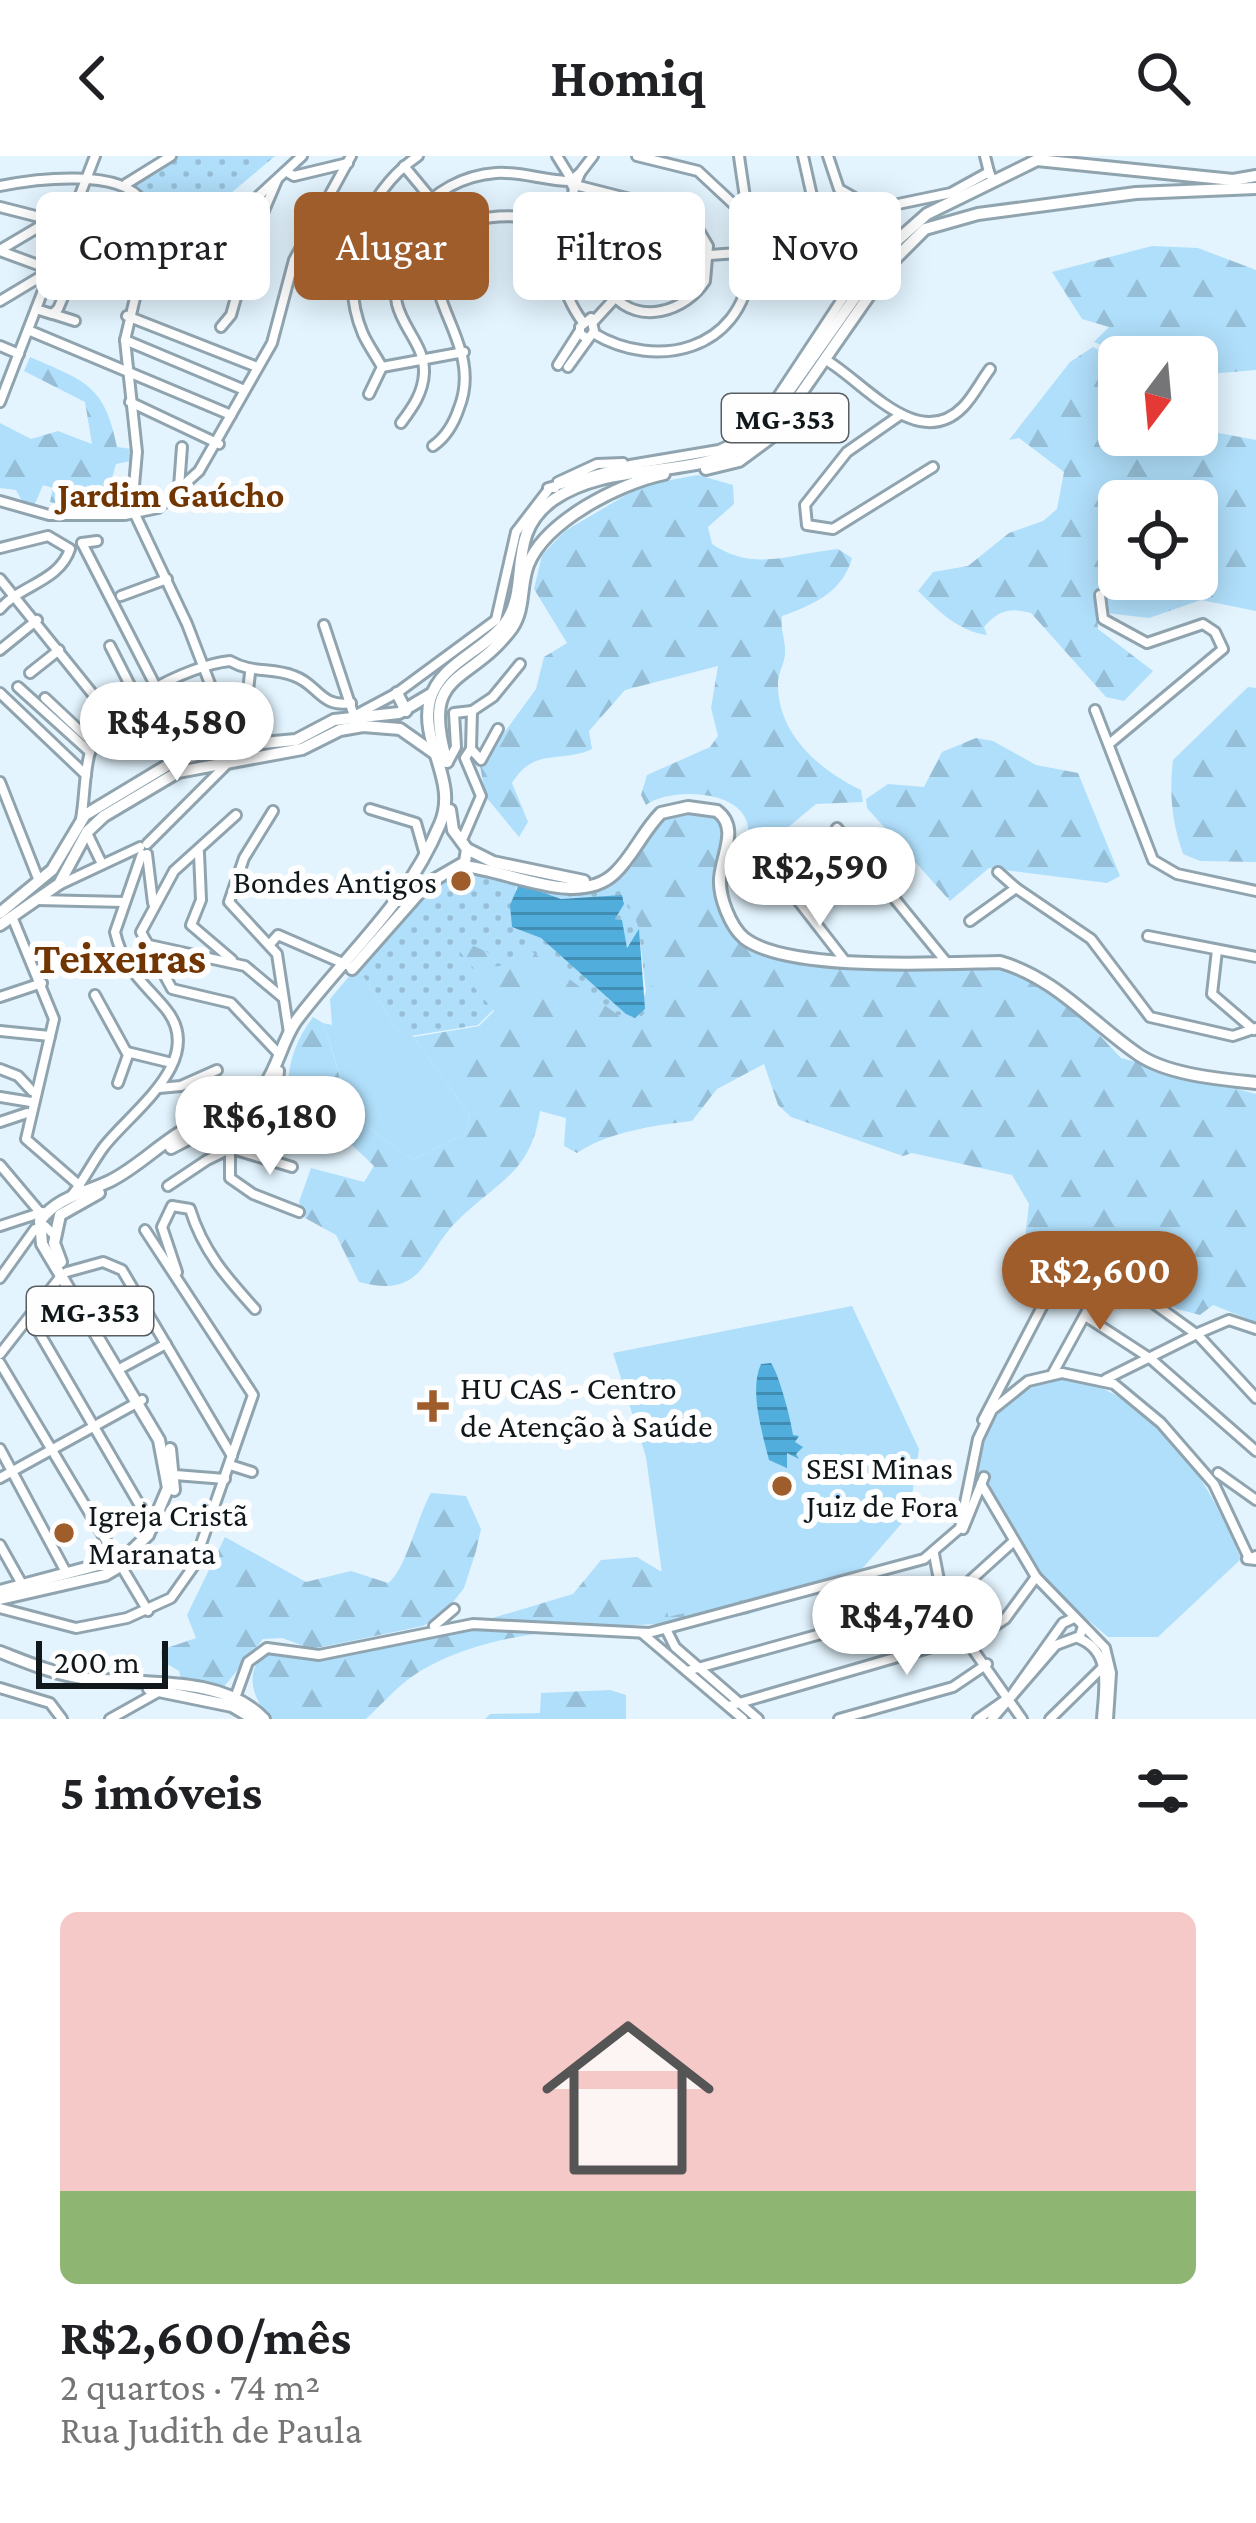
<!DOCTYPE html>
<html lang="pt">
<head>
<meta charset="utf-8">
<style>
  body { margin:0; font-family:"Crimson Pro",serif; background:#f2f2f2; color:#202124; height:100vh; display:flex; flex-direction:column; font-size:45px; white-space:nowrap }
  * { box-sizing:border-box; margin:0 }
  p { font-size:39px; color:#757577 }
  .icon { flex:none; width:66px; height:66px; fill:none; stroke:currentColor; stroke-width:2; stroke-linecap:round; stroke-linejoin:round }
  .map { position:relative; height:1563px; overflow:hidden }
  .side { display:flex; flex-direction:column; background:#fff; flex:1 }
  .side>* { flex:none }
  .top-card { position:absolute; left:36px; top:36px; width:1185px; height:108px; display:flex; gap:24px }
  .needle { width:78px; rotate:196deg }
  .buttons { position:absolute; left:1098px; top:180px; display:grid; gap:24px }
  .buttons a { display:grid; place-items:center; width:120px; height:120px; border-radius:18px; background:#fff; box-shadow:0 6px 30px #0003; font-size:60px }
  .scale { position:absolute; left:36px; bottom:30px; width:132px; box-sizing:border-box; padding-left:12px; border:6px solid #10181c; border-top:0; font-size:33px; line-height:42px; white-space:nowrap; color:#10181c; -webkit-text-stroke:9px #fefefe; paint-order:stroke }
  .price { position:absolute; translate:-50% -102px; padding:0 27px; border-radius:42px; background:#fff; color:#222; font-size:39px; line-height:78px; filter:drop-shadow(0 3px 6px #0008) }
  .price::after { content:''; position:absolute; left:50%; top:72px; width:36px; height:27px; margin-left:-18px; background:inherit; clip-path:polygon(0 0,100% 0,50% 100%) }
  .price.on { background:#a05d2c; color:#fff }
  ul { padding:0; list-style:none }
  li { display:grid; align-content:center; gap:24px; height:636px; padding:0 60px }
  li+li { border-top:3px solid #e0e0e0 }
  li span { display:grid; place-items:center; height:372px; border-radius:18px; color:#555 }
  li>.icon { margin-inline-start:auto }
  span .icon { width:216px; height:216px; fill:#fffc; stroke-width:1 }
  li b { font-size:51px }
  h2 { display:flex; justify-content:space-between; align-items:center; height:144px; padding:0 60px; font-size:51px }
  .chip { padding:0 42px; border-radius:18px; background:#fff; box-shadow:0 6px 30px #0003; font-size:42px; line-height:108px }
  .chip.on { background:#a05d2c; color:#fff }
  header { display:flex; justify-content:space-between; align-items:center; height:156px; padding:0 60px; background:#fff; font-size:54px; font-weight:700 }
  .map>svg:first-child { display:block }
  .grass { fill:url(#grass-dots); fill-rule:evenodd }
  .forest { fill:url(#forest-firs); fill-rule:evenodd }
  .garden { fill:#b0dffb }
  .water { fill:url(#water-rules) }
  .lines { fill:none; stroke-linecap:round; stroke-linejoin:round }
  .stream { stroke:#50addc; stroke-width:3 }
  .minor-casing { stroke:#90a4af; stroke-width:14 }
  .major-casing { stroke:#90a4af; stroke-width:16 }
  .minor { stroke:#fff; stroke-width:8 }
  .major { stroke:#fff; stroke-width:10 }
  .poi-dot { fill:#a05d2c; stroke:#fefefe; stroke-width:4.5 }
  .labels { text-anchor:middle; dominant-baseline:central; stroke-width:12; stroke-linejoin:round; paint-order:stroke }
  .shield { fill:#fefefe; stroke:#575d60; stroke-width:3 }
  .shield-label { font-size:30px; font-weight:bold; fill:#10181c }
  .poi-label { font-size:33px; fill:#10181c; stroke:#fefefe; text-anchor:start }
  .neighbourhood-label { font-size:36px; font-weight:bold; fill:#703501; stroke:#fefefe }
  .district-label { font-size:45px; font-weight:bold; fill:#703501; stroke:#fefefe }
</style>
</head>
<body>
<header><svg class="icon" aria-label="back" viewBox="0 0 24 24"><path d="M15 5l-7 7 7 7"/></svg>Homiq<svg class="icon" aria-label="search" viewBox="0 0 24 24"><circle cx="10" cy="10" r="6"/><path d="M15 15l6 6"/></svg></header>
<div class="map">
<svg width="1256" height="1563" viewBox="0 0 1256 1563">
  <defs>
    <pattern id="grass-dots" width="8" height="8" patternUnits="userSpaceOnUse" patternTransform="scale(3)"><rect width="8" height="8" fill="#b0dffb"/><path d="M2 2h.1M6 6h.1" fill="none" stroke="#96bfd7" stroke-width="1.8" stroke-linecap="round"/></pattern>
    <pattern id="forest-firs" width="22" height="20" patternUnits="userSpaceOnUse" patternTransform="scale(3)"><rect width="22" height="20" fill="#b0dffb"/><path d="M5 1l3.5 6h-7zM16 11l3.5 6h-7z" fill="#96bfd7"/></pattern>
    <pattern id="water-rules" width="6" height="5" patternUnits="userSpaceOnUse" patternTransform="scale(3)"><rect width="6" height="5" fill="#50addc"/><path d="M0 2.5h6" fill="none" stroke="#418cb2"/></pattern>
  </defs>
  <rect width="100%" height="100%" fill="#e3f4fe"/>
  <g class="grass">
    <polygon points="178,0 275,0 184,77 149,74 147,46 132,28"/>
    <path d="M463,714l100,19 60,-18 25,20 20,153 -147,-62 -43,43 -67,11 -13,-6 -41,-63 69,-77zM516,731l45,12 60,-3 3,5 -9,18 6,1 5,28 13,-17 7,61 -12,26 -93,-80 -29,-11z"/>
  </g>
  <g class="forest">
    <polygon points="1152,90 1198,92 1256,114 1256,214 1197,219 1197,201 1130,201 1094,186 1109,171 1082,163 1052,116"/>
    <path d="M1093,191l26,13v75h78v-6l59,11v171l-55,-11 -52,18 -52,-6 1,17 55,42 -29,30 -18,-4 -75,-84c-22,-6 -33,-2 -47,14l3,8c-30,-4 -49,-25 -69,-44l15,-19 35,-6 41,-33 34,-12 14,-12 7,-37 -45,-34 -10,2 61,-78zM1119,345h78v78h-78z"/>
    <path d="M30,201c55,24 75,28 87,90l15,2 -1,12 -15,3 -10,35 -13,2 -1,12 -19,1v-7l-23,-5 3,-14 -10,-3 -9,21 -11,-3 -7,-13 -16,-2v-65l31,16 27,-8 34,13 -7,-42 -61,-31z"/>
    <path d="M698,319l35,10 1,19 -26,23 4,17c42,29 81,9 126,5l14,9c-9,34 -39,47 -70,58 -2,14 4,25 3,37 0,9 -6,18 -7,28 -2,52 41,89 83,109l2,12 -47,2 -66,55 -14,4c3,-7 11,-19 12,-27 6,-47 -77,-50 -102,-31l-5,-10 6,-20 63,-28 8,-11 -7,-28 7,-42 -93,24 -36,41 3,18c-32,15 -57,-3 -80,34l16,39 -9,15 -33,-40 -6,-31 56,-77 8,-32 23,-14 -33,-54 8,-34 23,-24 78,-46z"/>
    <path d="M1248,531l8,1v174l-56,-1 -17,-7c-11,-32 -14,-60 -10,-94z"/>
    <polygon points="976,582 993,585 1036,609 1078,617 1120,720 1107,727 989,712 950,745 867,652 866,643 888,628 924,631 942,596"/>
    <path d="M689,653l30,7 7,15 -7,72 8,24 16,16 96,22h138l36,6 45,20 63,67 135,36v228l-43,-17 -13,10 -23,-6 -38,-24 -18,-22 -23,-14v-13l-18,5v10l-28,1 -5,6 -22,-19 4,-35 -17,-29 -100,-22 -9,3 -112,-39 -13,-12 -14,-41 -47,25 -25,32c-37,4 -84,11 -115,32l-13,-7 2,-28 -26,-7c-9,61 -40,69 -81,108 -36,34 -33,81 -100,63l-23,-47 -31,-17 -6,-16 12,-34 53,14 10,-16 -24,-23 -51,-11c-18,-41 -13,-79 14,-115l10,6c29,83 12,83 90,137l52,-26 5,-18 -56,-79 65,-11 15,-15 -20,-24 2,-16 -16,-19 14,-6 21,10 -4,8h-12l2,4 28,-3 22,-14 87,64 24,1c25,-27 -6,-109 -28,-133l42,-61z"/>
    <path d="M431,1337l35,3 15,33 -5,22 -12,37 -21,27 -20,11 -111,23 -30,-11 -19,1 -41,50 -40,-6 -3,-12 -17,-10 -1,-11 35,-12 -9,-23 38,-78 81,45 45,-11 37,12c18,-13 29,-66 43,-90z"/>
    <path d="M637,1401l23,14 197,-7c-36,16 -80,46 -118,52 -103,16 -226,1 -317,54 -21,12 -39,33 -56,49h-98c-14,-24 -24,-41 -5,-65l20,-3 38,9 138,-32 114,-34 28,-34z"/>
    <polygon points="610,1534 626,1539 626,1563 485,1563 490,1558 540,1557 541,1537"/>
  </g>
  <g class="garden">
    <path d="M357,811l41,63 16,7 56,79 -5,18 -52,26c-79,-55 -60,-53 -90,-137l9,2 -2,-26z"/>
    <polygon points="852,1150 919,1293 909,1359 861,1414 668,1461 646,1301 613,1197"/>
    <path d="M1064,1220c92,19 144,101 177,183l-83,78h-50l-68,-58 -51,-87v-12l-11,-7c5,-55 32,-84 86,-97z"/>
  </g>
  <g class="water">
    <polygon points="519,728 561,743 622,739 624,748 615,763 622,764 627,792 639,773 645,853 635,862 626,858 541,782 512,771 510,749"/>
    <path d="M771,1207c8,11 20,57 22,72l6,1 -4,6 8,5 -7,7 3,5 -12,-6v15l-18,-8c-7,-28 -20,-70 -8,-96z"/>
  </g>
  <g class="lines">
    <g class="stream">
      <polyline points="269,592 280,591"/>
      <polyline points="61,710 71,692"/>
    </g>
    <defs>
      <g id="minor">
        <polyline points="557,0 570,21"/>
        <polyline points="637,0 698,15 743,57"/>
        <polyline points="803,0 814,49 867,91"/>
        <polyline points="828,0 839,33 874,53 951,37 989,16 992,23"/>
        <polyline points="985,0 989,16"/>
        <polyline points="404,10 457,74"/>
        <polyline points="287,16 294,20 348,7"/>
        <polyline points="580,17 593,0"/>
        <polyline points="126,28 171,0"/>
        <path d="M0,30c35,-7 120,-18 142,15l3,55 -20,84 12,112 -5,56 55,116 48,125"/>
        <path d="M579,30l110,28 19,32 -3,35c-19,30 -66,45 -92,14 -16,-17 -18,-43 -21,-65"/>
        <polyline points="0,51 67,68 87,85 58,153 52,158 36,153"/>
        <path d="M534,66c24,30 25,68 48,99"/>
        <polyline points="567,67 574,33"/>
        <polyline points="639,86 648,116 661,117 669,102"/>
        <polyline points="0,94 49,65"/>
        <polyline points="0,95 49,113"/>
        <polyline points="145,100 242,124"/>
        <polyline points="669,102 751,96"/>
        <polyline points="201,113 224,72 302,0"/>
        <polyline points="0,145 50,115"/>
        <polyline points="53,158 75,165"/>
        <polyline points="127,160 257,211"/>
        <polyline points="594,165 615,142"/>
        <polyline points="221,171 231,159 254,78 277,24"/>
        <polyline points="28,174 231,259"/>
        <path d="M593,177c63,38 148,18 157,-64 3,-30 -7,-82 -11,-113"/>
        <polyline points="125,184 242,233"/>
        <polyline points="0,190 19,198"/>
        <path d="M826,204c38,22 92,93 137,47 10,-10 18,-26 27,-38"/>
        <polyline points="558,209 579,176"/>
        <polyline points="382,211 464,196"/>
        <polyline points="568,211 594,175 591,162 580,171 580,178 588,183"/>
        <path d="M369,238l13,-27c-6,-11 -14,-22 -19,-33 -27,-64 -1,-140 55,-178"/>
        <polyline points="0,246 95,0"/>
        <polyline points="130,246 219,288"/>
        <polyline points="771,251 872,98 868,92 861,97"/>
        <polyline points="900,259 847,296 805,349 807,369 833,373 933,311"/>
        <path d="M401,267c12,-16 22,-30 23,-50 1,-27 -21,-44 -27,-69 -14,-66 32,-126 99,-131 25,-2 49,8 74,8l4,8 6,-16 -10,8"/>
        <path d="M433,290c13,-9 21,-23 26,-38 28,-70 -57,-119 -6,-174 39,-42 158,3 207,11l9,13"/>
        <polyline points="558,326 597,308 623,307"/>
        <polyline points="179,331 182,291"/>
        <polyline points="555,332 548,332 630,309 719,294 743,283 762,264"/>
        <polyline points="0,345 49,359 125,359 158,352 199,315 272,187 294,104 351,0"/>
        <polyline points="82,387 156,531"/>
        <polyline points="82,387 97,385"/>
        <path d="M0,392l48,-12 22,13c-11,33 -50,36 -70,60"/>
        <polyline points="0,423 112,562"/>
        <polyline points="1100,439 1103,463 1147,487 1203,468 1215,476 1223,493 1109,588"/>
        <polyline points="121,440 167,423"/>
        <polyline points="324,469 354,560 397,537 496,464 516,376 549,333"/>
        <polyline points="110,490 137,543"/>
        <polyline points="0,494 37,464"/>
        <polyline points="30,517 59,494"/>
        <polyline points="250,517 245,561 254,591"/>
        <polyline points="18,531 90,596"/>
        <polyline points="0,537 86,619"/>
        <polyline points="45,542 93,587"/>
        <polyline points="1095,554 1153,704 1177,718 1256,735"/>
        <polyline points="471,593 481,604 498,573"/>
        <polyline points="448,606 456,591 454,557 472,555"/>
        <polyline points="0,626 39,725"/>
        <polyline points="370,653 416,667 425,699"/>
        <polyline points="273,655 244,702 229,746 277,798 289,877"/>
        <polyline points="236,659 174,715 141,776 172,833 231,847 279,898"/>
        <path d="M81,663c4,-22 3,-46 9,-67 12,-44 98,-87 140,-91 23,13 41,6 64,15 24,8 26,32 57,27"/>
        <polyline points="837,672 947,807"/>
        <polyline points="87,677 102,708"/>
        <polyline points="462,684 481,640 465,602 471,593 472,555 493,541 520,508"/>
        <polyline points="147,688 226,609"/>
        <polyline points="199,697 201,744 191,769 232,804"/>
        <polyline points="147,698 153,747"/>
        <polyline points="772,711 845,805"/>
        <polyline points="998,716 1016,732"/>
        <polyline points="61,728 140,691"/>
        <polyline points="37,744 124,746"/>
        <polyline points="13,763 54,863 26,983 80,1030"/>
        <polyline points="970,765 1016,732 1091,783 1150,861 1233,880 1256,872"/>
        <polyline points="1148,780 1256,801"/>
        <polyline points="270,788 278,779 347,809"/>
        <polyline points="149,789 245,810 282,841"/>
        <polyline points="1217,794 1212,838 1254,874"/>
        <polyline points="95,839 128,899 118,927"/>
        <polyline points="0,841 42,827"/>
        <polyline points="0,875 50,880"/>
        <polyline points="127,896 172,907"/>
        <polyline points="0,913 18,920 32,935"/>
        <polyline points="159,932 181,930 217,914"/>
        <polyline points="0,941 31,946"/>
        <polyline points="0,966 27,957"/>
        <polyline points="230,994 230,1022 253,1038 299,1056"/>
        <polyline points="236,994 292,1011"/>
        <polyline points="0,1009 43,1060"/>
        <polyline points="168,1030 207,1004 273,972 279,915"/>
        <path d="M72,1039c12,-15 20,-32 31,-47 26,-35 106,-88 62,-140 -22,-26 -42,-40 -50,-76l27,-78"/>
        <polyline points="0,1070 43,1056"/>
        <polyline points="67,1116 103,1106 122,1114 232,1300"/>
        <path d="M177,1116l-15,-45 10,-21 18,3c13,42 36,68 65,100"/>
        <polyline points="0,1122 35,1073 45,1070 54,1079"/>
        <polyline points="1085,1160 1151,1203 1256,1295"/>
        <polyline points="30,1161 153,1372"/>
        <polyline points="1197,1178 1256,1242"/>
        <polyline points="0,1198 61,1120"/>
        <polyline points="0,1207 148,1455"/>
        <polyline points="123,1211 166,1188"/>
        <polyline points="1053,1217 1109,1115"/>
        <polyline points="1106,1223 1195,1179"/>
        <polyline points="983,1264 1056,1124 1080,1110 1109,1115 1196,1178 1229,1164 1256,1173"/>
        <polyline points="0,1293 67,1418"/>
        <polyline points="230,1309 252,1316"/>
        <polyline points="1218,1317 1256,1344"/>
        <polyline points="175,1319 225,1323"/>
        <polyline points="0,1322 142,1244"/>
        <polyline points="981,1328 1036,1421 1105,1492 1111,1517 1108,1563"/>
        <polyline points="963,1373 984,1321"/>
        <polyline points="0,1389 23,1430"/>
        <polyline points="934,1398 943,1445 955,1468 1022,1563"/>
        <polyline points="1256,1400 1247,1403 1256,1404"/>
        <polyline points="0,1452 76,1472 127,1462 171,1442 193,1411 253,1239 145,1074"/>
        <polyline points="434,1470 454,1453"/>
        <polyline points="666,1473 675,1491 758,1563"/>
        <polyline points="643,1478 743,1563"/>
        <path d="M1078,1482c35,13 26,51 24,81"/>
        <polyline points="687,1515 951,1442 1014,1385"/>
        <polyline points="0,1532 50,1547 62,1563"/>
        <polyline points="235,1542 248,1506 267,1492 319,1499 473,1468 649,1477 924,1403 960,1372 978,1283 992,1254 1028,1225 1062,1217 1114,1228 1161,1267 1214,1328 1248,1400"/>
        <polyline points="729,1550 987,1475 1005,1463 1036,1421"/>
        <polyline points="110,1563 160,1535"/>
        <polyline points="839,1563 953,1531 987,1508"/>
        <polyline points="978,1563 1011,1540 1063,1467 1074,1462"/>
        <polyline points="992,1563 1056,1489 1080,1480 1083,1470"/>
        <polyline points="1050,1563 1104,1510"/>
      </g>
      <g id="major">
        <polyline points="706,313 739,305 770,282 893,105 925,73 978,58 1136,37 1256,32"/>
        <polyline points="397,537 406,555"/>
        <path d="M447,606c-28,-94 22,-75 65,-134 13,-19 8,-42 16,-63 17,-44 92,-82 136,-91"/>
        <polyline points="467,693 493,706 584,725"/>
        <path d="M462,710c45,3 116,43 153,7 18,-17 28,-42 46,-60l27,-6 29,4c23,17 4,45 3,68 -1,18 10,47 24,59 43,34 199,25 256,24 56,16 92,61 139,93 30,20 81,24 117,28"/>
        <polyline points="0,757 52,714 85,659 173,606 228,590 296,584 334,564 399,557 431,538"/>
        <polyline points="0,769 59,728 87,676 104,660 178,616 302,593 340,574 363,570 400,573 434,597"/>
        <polyline points="352,813 427,728 465,706 467,693 453,674 450,654"/>
        <polyline points="171,992 259,946 271,931"/>
        <polyline points="61,1106 54,1087 60,1059 99,1037"/>
        <polyline points="170,1293 174,1334"/>
        <path d="M0,1435l124,-33 24,-23 20,-47 -9,-48 -117,-196 -2,-23c17,-24 45,-28 70,-40 30,-15 53,-41 83,-56 23,-12 54,-17 71,-39 14,-19 18,-45 32,-65 51,-68 110,-115 144,-197 19,-43 -21,-81 -10,-124 10,-37 53,-48 75,-77 27,-37 -1,-88 48,-123 59,-41 141,-19 199,-57l140,-198 35,-31 110,-54 196,20 23,-4"/>
        <polyline points="0,1443 105,1419 136,1401"/>
        <path d="M0,1496c26,10 54,22 82,26 57,8 138,-5 182,41"/>
        <polyline points="149,1533 232,1550 254,1563"/>
      </g>
    </defs>
    <use href="#minor" class="minor-casing"/>
    <use href="#major" class="major-casing"/>
    <use href="#minor" class="minor"/>
    <use href="#major" class="major"/>
  </g>
  <g class="poi-dot">
    <circle cx="461" cy="725" r="12"/>
    <path d="M427 1232h12v12h12v12h-12v12h-12v-12h-12v-12h12z"/>
    <circle cx="782" cy="1330" r="12"/>
    <circle cx="64" cy="1377" r="12"/>
  </g>
  <g class="labels">
    <g class="shield">
      <rect x="722" y="238" width="126" height="48" rx="9"/>
      <rect x="27" y="1131" width="126" height="48" rx="9"/>
    </g>
    <g class="shield-label">
      <text x="785" y="262">MG-353</text>
      <text x="90" y="1155">MG-353</text>
    </g>
    <g class="poi-label">
      <text x="437" y="725" text-anchor="end">Bondes Antigos</text>
      <text x="460" y="1231">HU CAS - Centro<tspan x="460" dy="38">de Atenção à Saúde</tspan></text>
      <text x="806" y="1311">SESI Minas<tspan x="806" dy="38">Juiz de Fora</tspan></text>
      <text x="88" y="1358">Igreja Cristã<tspan x="88" dy="38">Maranata</tspan></text>
    </g>
    <g class="neighbourhood-label">
      <text x="171" y="339">Jardim Gaúcho</text>
    </g>
    <g class="district-label">
      <text x="120" y="802">Teixeiras</text>
    </g>
  </g>
</svg>
<div class="buttons">
<a><svg class="needle" viewBox="-14 -14 28 28"><path d="M0-13l5 13h-10z" fill="#e53935"/><path d="M0 13l5-13h-10z" fill="#757577"/></svg></a>
<a><svg class="icon" aria-label="locate" viewBox="0 0 24 24"><circle cx="12" cy="12" r="6"/><path d="M12 2v4M12 18v4M2 12h4M18 12h4"/></svg></a>
</div>
<div class="scale">200 m</div>
<b class="price" style="left:177px;top:628px">R$4,580</b>
<b class="price" style="left:820px;top:773px">R$2,590</b>
<b class="price" style="left:270px;top:1022px">R$6,180</b>
<b class="price on" style="left:1100px;top:1177px">R$2,600</b>
<b class="price" style="left:907px;top:1522px">R$4,740</b>
<div class="top-card">
<a class="chip">Comprar</a>
<a class="chip on">Alugar</a>
<a class="chip">Filtros</a>
<a class="chip">Novo</a>
</div>
</div>
<section class="side">
<h2>5 imóveis<svg class="icon" aria-label="filters" viewBox="0 0 24 24"><path d="M4 7h16M4 17h16"/><circle cx="9" cy="7" r="2"/><circle cx="15" cy="17" r="2"/></svg></h2>
<ul>
<li><span style="background:linear-gradient(#f6c9c9 75%,#8fb573 0)"><svg class="icon" aria-label="home" viewBox="0 0 24 24"><path d="M3 11l9-7 9 7M6 9v11h12V9"/></svg></span><div><b>R$2,600/mês</b><p>2 quartos · 74 m²</p><p>Rua Judith de Paula</p></div></li>
</ul>
</section>
</body>
</html>
